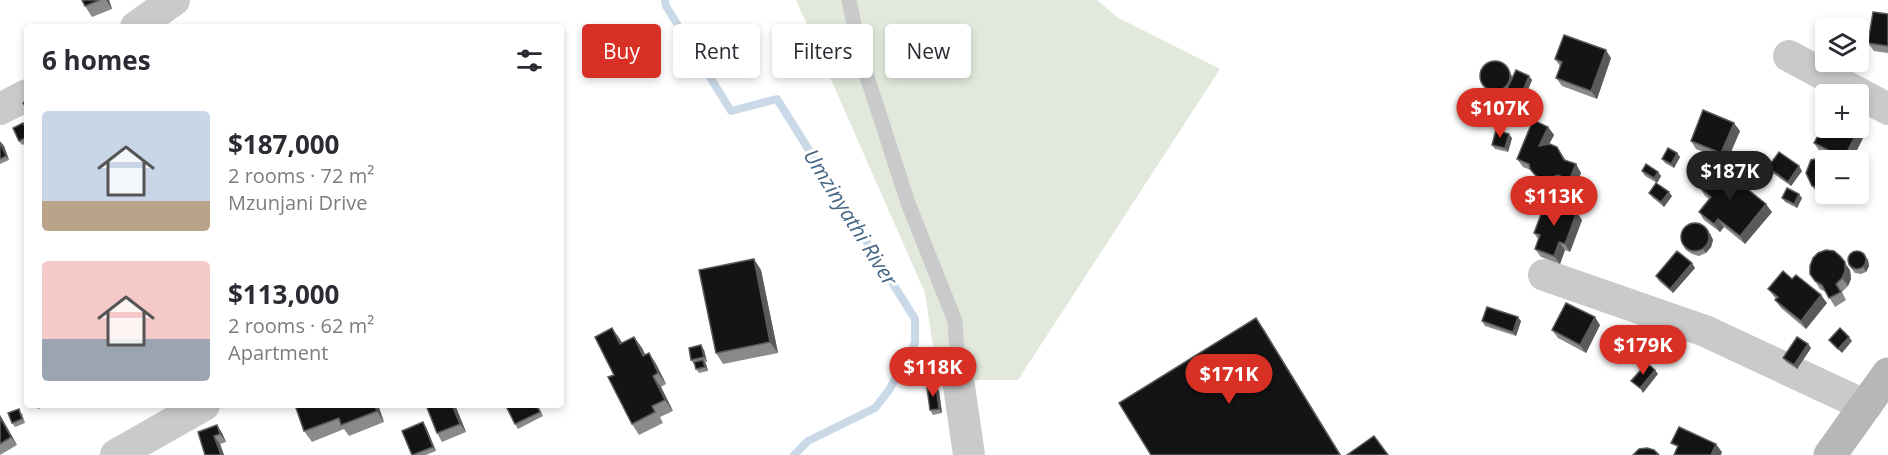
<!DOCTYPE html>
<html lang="en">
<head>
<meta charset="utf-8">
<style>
  body { margin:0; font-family:"Open Sans",sans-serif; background:#f7f7f7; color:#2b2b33; height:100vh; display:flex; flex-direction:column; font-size:22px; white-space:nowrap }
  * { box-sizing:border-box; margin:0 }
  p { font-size:20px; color:#7c7c81 }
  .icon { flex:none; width:33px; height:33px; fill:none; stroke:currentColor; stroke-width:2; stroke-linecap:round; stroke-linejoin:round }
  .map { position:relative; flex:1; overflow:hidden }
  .details { position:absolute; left:24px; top:24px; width:540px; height:384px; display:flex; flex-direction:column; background:#fff; border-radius:6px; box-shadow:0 3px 9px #0003 }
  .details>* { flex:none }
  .hud { position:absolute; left:582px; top:24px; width:570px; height:54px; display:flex; gap:12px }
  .controls { position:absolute; left:1815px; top:18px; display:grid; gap:12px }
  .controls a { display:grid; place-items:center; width:54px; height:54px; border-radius:6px; background:#fff; box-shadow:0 3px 9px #0003; font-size:30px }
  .price { position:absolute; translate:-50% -51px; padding:0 14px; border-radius:21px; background:#d93025; color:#fff; font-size:20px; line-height:39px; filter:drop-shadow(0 2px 3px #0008) }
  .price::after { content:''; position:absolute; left:50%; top:36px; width:18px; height:14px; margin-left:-9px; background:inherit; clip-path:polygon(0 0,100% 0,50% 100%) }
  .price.selected { background:#222; color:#fff }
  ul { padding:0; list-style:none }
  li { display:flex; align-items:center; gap:18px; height:150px; padding:0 18px }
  li span { display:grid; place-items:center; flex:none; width:168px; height:120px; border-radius:6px; color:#555 }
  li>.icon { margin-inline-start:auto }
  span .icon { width:72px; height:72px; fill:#fffc; stroke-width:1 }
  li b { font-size:26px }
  h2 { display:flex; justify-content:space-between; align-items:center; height:72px; padding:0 18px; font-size:26px }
  .chip { padding:0 21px; border-radius:6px; background:#fff; box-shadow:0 3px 9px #0003; font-size:21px; line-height:54px }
  .chip.selected { background:#d93025; color:#fff }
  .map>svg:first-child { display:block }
  .green { fill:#e2e9dc }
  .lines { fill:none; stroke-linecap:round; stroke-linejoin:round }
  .stream { stroke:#cad9e7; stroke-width:8 }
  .service { stroke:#cacaca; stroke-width:15 }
  .minor { stroke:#cacaca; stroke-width:32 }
  .secondary { stroke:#b7b7b7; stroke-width:33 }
  .wall { fill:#8a8a8a }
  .shaded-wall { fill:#5a5a5a }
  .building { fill:#141414; stroke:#5a5a5a; stroke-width:1.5 }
  .labels { text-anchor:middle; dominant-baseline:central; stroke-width:6; stroke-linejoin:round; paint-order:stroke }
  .water-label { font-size:21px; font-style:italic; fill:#456685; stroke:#fff }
</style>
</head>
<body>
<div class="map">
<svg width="1888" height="455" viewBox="0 0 1888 455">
  <rect width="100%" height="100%" fill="#fff"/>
  <polygon class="green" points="796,0 1097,0 1117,17 1220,69 1018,380 938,380 925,293"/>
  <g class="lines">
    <polyline class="stream" points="665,0 666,6 731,111 777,99 915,319 915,343 889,390 875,408 808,441 794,455"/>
    <polyline class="service" points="849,0 861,58 908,203 955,321 959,386"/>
    <g class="minor">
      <polyline points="136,27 174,0"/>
      <polyline points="1789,56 1888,109"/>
      <polyline points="0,109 27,95"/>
      <polyline points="1544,275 1705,331 1866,406"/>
      <polyline points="959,386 969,455"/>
      <polyline points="116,455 204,405"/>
    </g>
    <polyline class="secondary" points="1830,455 1888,374"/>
  </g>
  <g class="wall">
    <polygon points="82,0 109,0 112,9 92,17 85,6"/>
    <polygon points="1888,14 1888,53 1874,51 1868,43"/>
    <polygon points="1611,58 1597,99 1562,86 1556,78 1560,66 1555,59"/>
    <polygon points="1508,70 1511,74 1512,78 1529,76 1532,80 1524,99 1510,93 1509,90 1504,94 1496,96 1489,93 1481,83"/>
    <polygon points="1862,113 1868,121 1865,127 1867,130 1852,160 1838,160 1820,152 1814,143"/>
    <polygon points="1548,127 1554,135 1549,144 1557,147 1566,160 1576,164 1581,173 1575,188 1563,183 1556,187 1549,187 1541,184 1531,170 1523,167 1517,159"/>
    <polygon points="27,129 27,143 22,145 19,141"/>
    <polygon points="1740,131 1727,161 1696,149 1691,141"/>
    <polygon points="1512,138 1508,152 1495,149 1492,145"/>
    <polygon points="0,142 4,146 9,160 0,164"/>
    <polygon points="1677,153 1680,157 1674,168 1665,163 1662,159"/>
    <polygon points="1826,160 1826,193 1821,193 1815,190 1812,186"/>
    <polygon points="1768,167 1802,171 1791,186 1771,172"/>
    <polygon points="1642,171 1658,172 1661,176 1657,183 1645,176"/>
    <polygon points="1700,188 1772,212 1745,244 1724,227 1720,232 1704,220 1699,212 1709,199 1705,196"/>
    <polygon points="1649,193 1672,196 1664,207 1652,197"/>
    <polygon points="1782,198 1802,198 1797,208 1785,202"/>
    <polygon points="1582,220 1570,252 1565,250 1560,264 1541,257 1535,249 1538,239 1534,233"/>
    <polygon points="1710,233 1713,240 1711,247 1706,253 1699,256 1692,254 1686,250 1683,245"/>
    <polygon points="1865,256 1868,260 1869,266 1866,272 1861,274 1855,273 1848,264"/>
    <polygon points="1695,268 1673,293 1659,281 1656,276"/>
    <polygon points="761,270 778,353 723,364 716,353"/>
    <polygon points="1850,270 1851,279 1848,286 1842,292 1846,300 1835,307 1826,292 1820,289 1815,281"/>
    <polygon points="1792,279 1827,303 1806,329 1781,308 1775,300 1776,299 1768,289"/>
    <polygon points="1482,321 1521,321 1516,336 1485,326"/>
    <polygon points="1600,325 1586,353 1558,338 1552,330"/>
    <polygon points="634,337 642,348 645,355 649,353 656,364 666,384 661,387 673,411 660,417 663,423 639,435 632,424 620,339 622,343"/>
    <polygon points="1808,344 1811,348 1797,369 1786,362 1783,358"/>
    <polygon points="704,350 707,362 705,362 706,364 708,371 699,373 696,369 695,364 694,364 691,360"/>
    <polygon points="936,386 939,391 942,413 933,415 930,410"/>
    <polygon points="35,405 48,405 38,409"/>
    <polygon points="295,405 378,405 384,422 349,436 344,429 312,442 304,431"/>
    <polygon points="426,405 455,405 466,432 442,442 437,433"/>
    <polygon points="538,405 543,416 518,429 515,424"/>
    <polygon points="22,413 25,423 15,427 12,423"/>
    <polygon points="0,415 17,445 0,455"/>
    <polygon points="217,425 222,433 226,442 220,444 224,455 205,455"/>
    <polygon points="426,427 436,451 426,455 412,455"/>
  </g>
  <g class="shaded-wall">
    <polygon points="106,0 109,0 112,9"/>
    <polygon points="1606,50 1611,58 1597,99 1591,91"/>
    <polygon points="1508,70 1511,74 1513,82 1510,89 1507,85"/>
    <polygon points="1529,76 1532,80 1524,99 1521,95"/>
    <polygon points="1862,113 1868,121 1865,127 1867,130 1852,160 1845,160 1844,158"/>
    <polygon points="1734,123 1740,131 1727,161 1721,153"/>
    <polygon points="1548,127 1554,135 1544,154 1539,146"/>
    <polygon points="1509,134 1512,138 1508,152 1505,148"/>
    <polygon points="1,142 4,146 9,160 6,156"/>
    <polygon points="1677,153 1680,157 1674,168 1671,164"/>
    <polygon points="1576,164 1581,173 1575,188 1569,180"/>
    <polygon points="1799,166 1802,171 1791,186 1788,182"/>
    <polygon points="1658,172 1661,176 1657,183 1654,178"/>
    <polygon points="1669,192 1672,196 1664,207 1661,202"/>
    <polygon points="1799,194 1802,198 1797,208 1794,204"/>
    <polygon points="1766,204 1772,212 1745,244 1740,236"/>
    <polygon points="1577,212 1582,220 1570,252 1565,244"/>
    <polygon points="1718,219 1724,227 1720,232 1714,224"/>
    <polygon points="1707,228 1713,240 1711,247 1706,253 1703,249"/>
    <polygon points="1559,242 1565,250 1560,264 1554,256"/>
    <polygon points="1840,256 1850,270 1851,279 1848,286 1842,278"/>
    <polygon points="1865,256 1868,260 1869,266 1866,272 1863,267"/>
    <polygon points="754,259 761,270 778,353 770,342"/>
    <polygon points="1692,263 1695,268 1673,293 1670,289"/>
    <polygon points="1821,295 1827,303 1806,329 1801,321"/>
    <polygon points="1518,317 1521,321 1516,336 1513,332"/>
    <polygon points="1595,317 1600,325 1586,353 1580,345"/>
    <polygon points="1256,318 1265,331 1341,455 1340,455"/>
    <polygon points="612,328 620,339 628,355 620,344"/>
    <polygon points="634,337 642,348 651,367 643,356"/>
    <polygon points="1849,337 1852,341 1842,353 1838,349"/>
    <polygon points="1808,344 1811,348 1797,369 1794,365"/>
    <polygon points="701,345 704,350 707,362 704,357"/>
    <polygon points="649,353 656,364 666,384 658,373"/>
    <polygon points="703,360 706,364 708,371 705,367"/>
    <polygon points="1655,370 1658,374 1643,393 1640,388"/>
    <polygon points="653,376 661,387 673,411 665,400"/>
    <polygon points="936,386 939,391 942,413 939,409"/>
    <polygon points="374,405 378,405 384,422 377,411"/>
    <polygon points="452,405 455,405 466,432 460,424"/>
    <polygon points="0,415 17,445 11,437 0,417"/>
    <polygon points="423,422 426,427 436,451 433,447"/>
    <polygon points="217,425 222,433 226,442 220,434"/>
    <polygon points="214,436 220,444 224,455 221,455"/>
    <polygon points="1716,444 1722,452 1721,455 1711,455"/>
  </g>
  <g class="building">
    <polygon points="82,0 100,0 85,6"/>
    <polygon points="1873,12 1888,14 1888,46 1868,43"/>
    <polygon points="1564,35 1606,50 1591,91 1556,78 1562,62 1555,59"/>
    <circle cx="1495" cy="76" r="15"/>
    <polygon points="1516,70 1529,76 1521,95 1507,89"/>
    <polygon points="27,100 27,109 23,103"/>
    <polygon points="1703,110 1734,123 1721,153 1691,141"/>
    <polygon points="1858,111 1862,113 1858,119"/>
    <polygon points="1533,120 1548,127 1539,146 1550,144 1557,147 1564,160 1576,164 1569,180 1558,175 1550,178 1543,179 1536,176 1530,169 1529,164 1517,159"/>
    <polygon points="1858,120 1862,122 1844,158 1814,143 1826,121 1826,128 1858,128"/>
    <polygon points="23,123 27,131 27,137 19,141 13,128"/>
    <polygon points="1496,130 1509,134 1505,148 1492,145"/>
    <polygon points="0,142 6,156 0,159"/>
    <polygon points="1668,148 1677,153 1671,164 1662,159"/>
    <polygon points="1779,152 1799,166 1788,182 1768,167"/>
    <polygon points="1825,157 1832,160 1826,160 1826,188 1818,188 1812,186 1806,173 1811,160"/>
    <polygon points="1646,164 1658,172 1654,178 1642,171"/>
    <polygon points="1718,165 1766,204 1740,236 1718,219 1714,224 1699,212 1711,197 1700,188"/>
    <polygon points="1656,183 1669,192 1661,202 1649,193"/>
    <polygon points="1787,188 1799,194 1794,204 1782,198"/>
    <polygon points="1546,201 1577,212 1565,244 1559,242 1554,256 1535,249 1540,235 1534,233"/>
    <circle cx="1695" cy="237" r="14"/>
    <polygon points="1826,250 1834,251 1840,256 1845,262 1845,271 1842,278 1836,284 1841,292 1829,298 1822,285 1815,281 1810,274 1810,266 1813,258 1818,253"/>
    <circle cx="1857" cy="260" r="9"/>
    <polygon points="1677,251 1692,263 1670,289 1656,276"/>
    <polygon points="754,259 770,342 716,353 699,270"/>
    <polygon points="1783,271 1792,279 1796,275 1821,295 1801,321 1775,300 1778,297 1768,289"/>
    <polygon points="1566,303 1595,317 1580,345 1552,330"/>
    <polygon points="1487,307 1518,317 1513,332 1482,321"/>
    <polygon points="1256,318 1340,455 1151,455 1119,403"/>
    <polygon points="612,328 620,344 634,337 643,356 649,353 658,373 653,376 665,400 652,406 655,412 632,424 608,377 614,375 595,337"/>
    <polygon points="1840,328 1849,337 1838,349 1829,340"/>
    <polygon points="1797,337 1808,344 1794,365 1783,358"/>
    <polygon points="701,345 704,357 691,360 689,348"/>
    <polygon points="703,360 705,367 696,369 694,362"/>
    <polygon points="1647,363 1655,370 1640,388 1631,381"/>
    <polygon points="936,386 939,409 930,410 927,387"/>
    <polygon points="295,405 374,405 377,411 341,425 339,418 304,431"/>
    <polygon points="426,405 452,405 460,424 437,433"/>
    <polygon points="512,405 536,405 540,412 515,424 507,408"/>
    <polygon points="19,409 22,419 12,423 8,413"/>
    <polygon points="0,417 11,437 0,444"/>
    <polygon points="423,422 433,447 412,455 402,431"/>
    <polygon points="217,425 220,434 214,436 221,455 205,455 198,432"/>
    <polygon points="1679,427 1716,444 1711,455 1674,455 1678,446 1671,443"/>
    <polygon points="1374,436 1388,455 1347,455"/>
    <polygon points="1647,448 1654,450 1659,455 1633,455 1639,449"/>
  </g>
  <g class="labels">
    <g class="water-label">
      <text transform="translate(851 217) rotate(58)">Umzinyathi River</text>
    </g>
  </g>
</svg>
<div class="controls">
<a><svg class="icon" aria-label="layers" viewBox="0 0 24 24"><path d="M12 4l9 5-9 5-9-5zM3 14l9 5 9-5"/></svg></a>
<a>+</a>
<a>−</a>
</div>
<b class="price" style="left:1500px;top:139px">$107K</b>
<b class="price selected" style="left:1730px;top:202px">$187K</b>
<b class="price" style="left:1554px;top:227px">$113K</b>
<b class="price" style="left:1643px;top:376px">$179K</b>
<b class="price" style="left:933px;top:398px">$118K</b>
<b class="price" style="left:1229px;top:405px">$171K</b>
<div class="hud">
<a class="chip selected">Buy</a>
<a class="chip">Rent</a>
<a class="chip">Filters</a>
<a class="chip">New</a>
</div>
<section class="details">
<h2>6 homes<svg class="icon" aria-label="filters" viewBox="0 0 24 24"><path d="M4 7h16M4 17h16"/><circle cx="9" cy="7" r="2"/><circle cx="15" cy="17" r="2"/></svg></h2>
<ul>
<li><span style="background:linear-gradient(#c9d6e8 75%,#b9a48a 0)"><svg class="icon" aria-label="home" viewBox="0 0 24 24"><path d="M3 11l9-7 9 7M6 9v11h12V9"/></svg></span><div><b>$187,000</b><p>2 rooms · 72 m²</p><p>Mzunjani Drive</p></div></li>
<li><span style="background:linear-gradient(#f6c9c9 65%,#9aa5b1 0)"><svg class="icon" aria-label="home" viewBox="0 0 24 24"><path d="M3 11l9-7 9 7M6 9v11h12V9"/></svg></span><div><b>$113,000</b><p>2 rooms · 62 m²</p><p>Apartment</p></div></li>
</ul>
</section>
</div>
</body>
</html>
